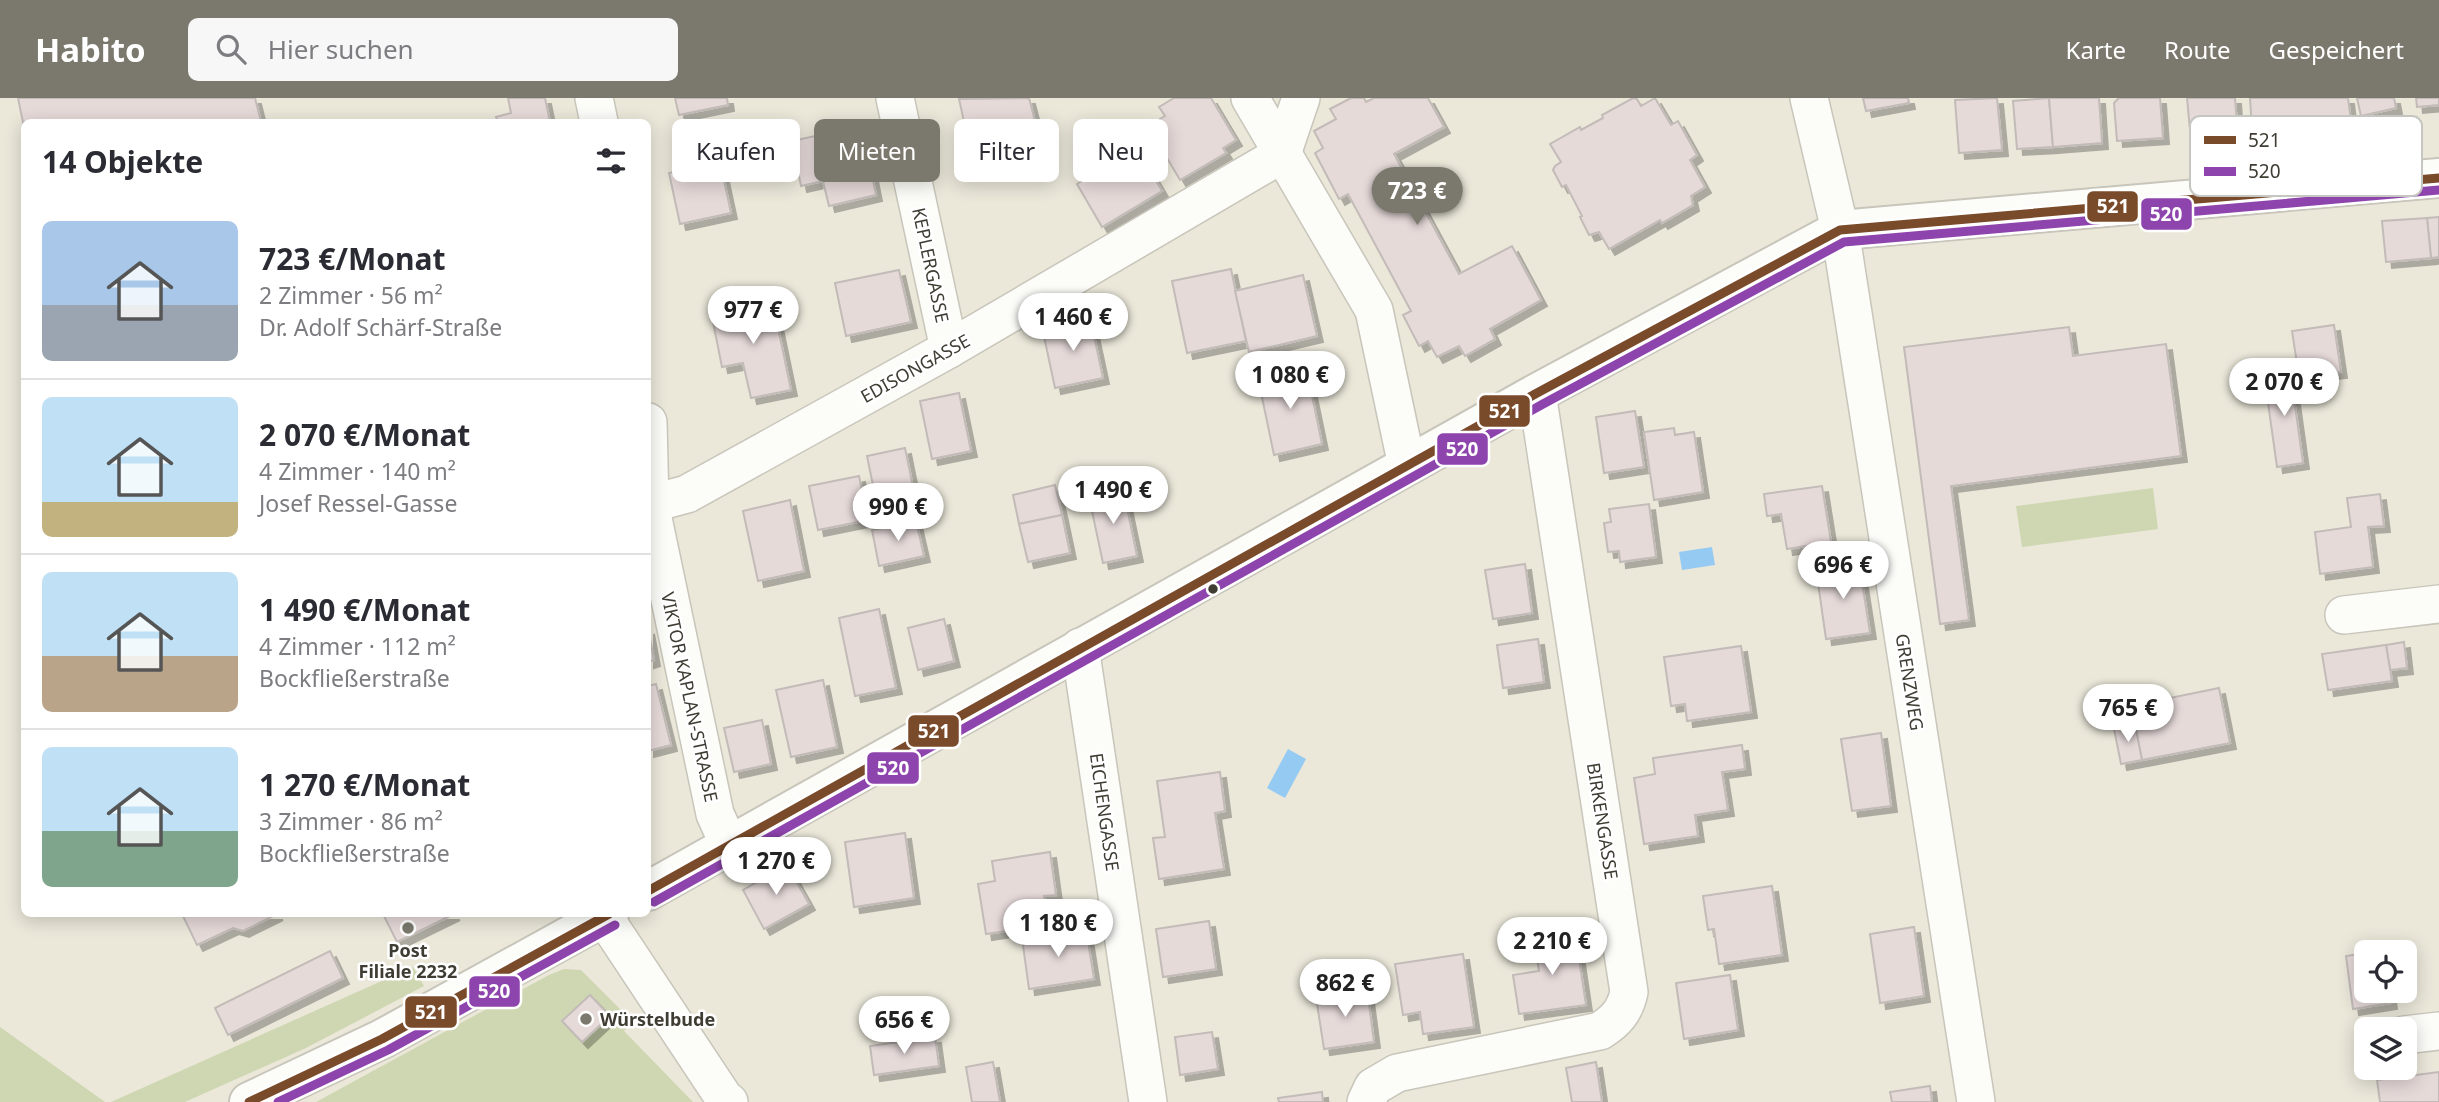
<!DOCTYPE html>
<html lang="de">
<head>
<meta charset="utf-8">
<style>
  body { margin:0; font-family:"Noto Sans",sans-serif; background:#f7f7f7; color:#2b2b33; height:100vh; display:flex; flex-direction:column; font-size:26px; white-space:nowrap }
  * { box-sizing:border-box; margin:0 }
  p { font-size:23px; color:#7c7c81 }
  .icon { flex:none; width:38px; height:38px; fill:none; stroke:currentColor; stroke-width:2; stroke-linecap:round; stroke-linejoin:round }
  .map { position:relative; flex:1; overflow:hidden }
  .drawer { position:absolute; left:21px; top:21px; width:630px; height:798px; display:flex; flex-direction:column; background:#fff; border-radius:10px; box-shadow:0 4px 18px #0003 }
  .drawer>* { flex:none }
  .banner { position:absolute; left:672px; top:21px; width:665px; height:63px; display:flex; gap:14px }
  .buttons { position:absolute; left:2354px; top:842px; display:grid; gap:14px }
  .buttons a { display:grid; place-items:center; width:63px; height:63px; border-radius:10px; background:#fff; box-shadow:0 4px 18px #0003; font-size:35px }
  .price { position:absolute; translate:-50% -60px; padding:0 16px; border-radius:24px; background:#fff; color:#222; font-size:23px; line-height:46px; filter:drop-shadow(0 2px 4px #0008) }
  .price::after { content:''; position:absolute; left:50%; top:42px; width:21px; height:16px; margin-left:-10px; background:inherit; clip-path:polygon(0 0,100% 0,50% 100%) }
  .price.selected { background:#7b796d; color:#fff }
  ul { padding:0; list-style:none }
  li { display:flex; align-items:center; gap:21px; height:175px; padding:0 21px }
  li+li { border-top:2px solid #e1e1e2 }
  li span { display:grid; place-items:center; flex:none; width:196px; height:140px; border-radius:10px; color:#555 }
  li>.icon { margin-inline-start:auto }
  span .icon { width:84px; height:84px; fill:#fffc; stroke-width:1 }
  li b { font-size:30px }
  h2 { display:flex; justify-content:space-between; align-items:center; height:84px; padding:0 21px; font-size:30px }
  .chip { padding:0 24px; border-radius:10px; background:#fff; box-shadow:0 4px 18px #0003; font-size:24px; line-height:63px }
  .chip.selected { background:#7b796d; color:#fff }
  header { display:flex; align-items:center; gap:42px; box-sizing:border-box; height:98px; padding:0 35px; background:#7b796d; color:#fff }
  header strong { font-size:33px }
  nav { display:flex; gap:38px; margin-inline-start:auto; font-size:24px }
  .search { width:490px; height:63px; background:#f7f7f7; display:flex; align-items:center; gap:18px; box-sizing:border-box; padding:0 24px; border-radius:10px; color:#7c7c81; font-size:26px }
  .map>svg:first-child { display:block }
  .green { fill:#ced7b1 }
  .water { fill:#95caf2 }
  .building { fill:#e6dad9; stroke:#c2bbb8; stroke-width:2; filter:url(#shadow) }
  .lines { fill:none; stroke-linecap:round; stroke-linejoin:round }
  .minor-casing { stroke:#c8c5ba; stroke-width:40 }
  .secondary-casing { stroke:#c8c5ba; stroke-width:42 }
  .minor { stroke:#fcfcf9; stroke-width:37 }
  .secondary { stroke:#fcfcf9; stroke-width:38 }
  .bus-1-casing { stroke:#fff; stroke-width:14 }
  .bus-2-casing { stroke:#fff; stroke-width:14 }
  .bus-1 { stroke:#7a4b2a; stroke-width:9 }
  .bus-2 { stroke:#8e44ad; stroke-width:9 }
  .bus-dot { fill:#3f3d33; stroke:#fff; stroke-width:2.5 }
  .poi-dot { fill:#7b796d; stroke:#fff; stroke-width:2.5 }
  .labels { text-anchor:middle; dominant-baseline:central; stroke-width:5; stroke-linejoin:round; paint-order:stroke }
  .street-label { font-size:18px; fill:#3f3d33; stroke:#fff }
  .poi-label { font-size:18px; font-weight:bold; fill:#3f3d33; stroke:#fff }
  .key { fill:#fff; stroke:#c5c5c2; stroke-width:2 }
  .key-label { font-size:19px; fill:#3f3d33 }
  .line-badge { stroke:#fff; stroke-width:2.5 }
  .badge-label { font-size:19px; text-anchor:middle; font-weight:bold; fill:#fff }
</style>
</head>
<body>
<header>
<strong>Habito</strong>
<div class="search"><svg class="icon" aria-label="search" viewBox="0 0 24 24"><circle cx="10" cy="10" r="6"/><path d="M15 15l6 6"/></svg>Hier suchen</div>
<nav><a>Karte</a><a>Route</a><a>Gespeichert</a></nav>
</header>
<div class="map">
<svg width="2439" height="1004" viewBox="0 0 2439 1004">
  <defs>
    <filter id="shadow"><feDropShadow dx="6" dy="6" stdDeviation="0" flood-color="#0004"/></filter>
  </defs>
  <rect width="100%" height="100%" fill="#ebe8da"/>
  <g class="green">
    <polygon points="2153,390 2158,431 2022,449 2016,408"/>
    <polygon points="413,869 424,888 306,950 185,1004 111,1004"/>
    <polygon points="564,871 581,872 633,924 624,933 693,1004 316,1004 549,877"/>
    <polygon points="0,929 105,1004 0,1004"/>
  </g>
  <g class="water">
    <polygon points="1712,449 1715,467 1682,472 1679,454"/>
    <polygon points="1288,651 1306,661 1285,700 1267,690"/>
  </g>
  <g class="building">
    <polygon points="18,0 255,0 261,24 24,24 24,29"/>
    <polygon points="508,0 545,0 550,24 498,24 496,19 511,15"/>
    <polygon points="675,0 727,0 728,7 679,17"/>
    <polygon points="1029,0 1036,27 968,42 959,1"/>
    <polygon points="1174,0 1211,0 1236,42 1223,50 1226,55 1180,82 1148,28 1165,18 1159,9"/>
    <polygon points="1351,0 1364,0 1366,4 1374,0 1428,0 1444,29 1394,56 1459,176 1512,148 1541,202 1490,231 1495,241 1465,258 1459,248 1437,259 1428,243 1419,248 1403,217 1411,213 1348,96 1339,101 1315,55 1323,50 1314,33 1336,21 1330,11"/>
    <polygon points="1633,0 1637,1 1641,8 1655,0 1671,27 1678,23 1697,57 1690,62 1705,89 1691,98 1693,107 1662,125 1660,122 1609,151 1599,134 1589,137 1580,119 1582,118 1566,87 1562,89 1553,72 1555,68 1561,64 1550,46 1580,29 1581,32 1603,20 1602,17"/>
    <polygon points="1863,0 1908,0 1909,5 1866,13"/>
    <polygon points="1997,0 2002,52 1959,55 1955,2"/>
    <polygon points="2049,0 2053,49 2017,51 2013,3"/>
    <polygon points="2049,0 2099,0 2102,45 2053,49"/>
    <polygon points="2119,0 2160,0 2163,40 2117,43 2114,5"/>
    <polygon points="2187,0 2235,0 2238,40 2191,43"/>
    <polygon points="2250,0 2348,0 2351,24 2252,31"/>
    <polygon points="2357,0 2394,0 2396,10 2361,18"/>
    <polygon points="2416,0 2439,0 2439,7 2417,9"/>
    <polygon points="862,28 876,97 829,108 823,83 801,88 792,43"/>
    <polygon points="1137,50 1162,93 1102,129 1077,86"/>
    <polygon points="720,64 731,115 680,126 669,75"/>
    <polygon points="2439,119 2439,159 2431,160 2427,120"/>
    <polygon points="2427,120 2431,160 2386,164 2382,123"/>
    <polygon points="1231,171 1246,243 1187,255 1172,183"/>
    <polygon points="899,172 911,224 846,238 835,185"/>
    <polygon points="1303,177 1317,238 1249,254 1235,193"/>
    <polygon points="772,201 791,292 751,300 743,265 722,269 711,214"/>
    <polygon points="1090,219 1103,280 1055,290 1042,229"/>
    <polygon points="2334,227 2341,274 2299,279 2292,233"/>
    <polygon points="2069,229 2073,258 2166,246 2181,358 1951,388 1969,522 1940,526 1904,249"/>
    <polygon points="1306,269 1322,346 1274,357 1258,280"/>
    <polygon points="2290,272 2303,365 2277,369 2264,276"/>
    <polygon points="959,295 971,353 932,361 920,303"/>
    <polygon points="1635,313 1644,369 1604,375 1596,319"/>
    <polygon points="1674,330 1675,337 1694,334 1703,394 1654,402 1644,334"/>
    <polygon points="905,350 914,394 876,402 867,358"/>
    <polygon points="859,378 868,422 818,432 809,388"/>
    <polygon points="1055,387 1062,417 1019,426 1013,397"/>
    <polygon points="1822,388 1831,444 1787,451 1781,416 1767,418 1764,396"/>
    <polygon points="1123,391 1137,458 1103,465 1089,399"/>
    <polygon points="2380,396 2384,428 2368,429 2373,469 2320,476 2315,434 2351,429 2347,400"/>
    <polygon points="790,402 804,473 758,483 743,413"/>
    <polygon points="1649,406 1656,459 1620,464 1619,453 1608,454 1604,425 1611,424 1609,411"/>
    <polygon points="1062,417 1070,455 1028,464 1019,426"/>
    <polygon points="916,423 924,458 879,468 872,432"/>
    <polygon points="1859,465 1870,535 1826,541 1816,471"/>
    <polygon points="1525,466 1532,515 1493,521 1485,472"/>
    <polygon points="879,511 896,590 855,598 839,520"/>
    <polygon points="944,521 954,563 918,572 908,530"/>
    <polygon points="648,530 654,562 648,564"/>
    <polygon points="1538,541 1544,584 1503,590 1497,547"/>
    <polygon points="2404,544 2407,570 2390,572 2386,547"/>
    <polygon points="2386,547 2392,583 2328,592 2322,556"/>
    <polygon points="1741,548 1751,614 1687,623 1685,606 1671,608 1664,559"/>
    <polygon points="823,582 837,649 791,659 776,592"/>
    <polygon points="656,586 671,647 648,653 648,588"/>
    <polygon points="2219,590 2230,645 2142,662 2131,608"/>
    <polygon points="762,622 771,666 734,674 724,630"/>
    <polygon points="2135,627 2142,662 2121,666 2114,631"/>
    <polygon points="1881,635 1891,708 1852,713 1841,641"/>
    <polygon points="1742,647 1745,671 1722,674 1728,712 1695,717 1698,738 1644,746 1634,680 1655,676 1653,660"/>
    <polygon points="1220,674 1225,713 1215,715 1224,771 1159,781 1153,740 1165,739 1157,683"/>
    <polygon points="905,735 914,800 854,809 845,744"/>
    <polygon points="1050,754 1056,797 1044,798 1048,827 986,836 978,786 995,783 992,763"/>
    <polygon points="787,767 809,806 764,831 743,792"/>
    <polygon points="1772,788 1782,857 1719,866 1714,831 1708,832 1703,798"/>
    <polygon points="182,816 277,816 243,833 233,830 197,847"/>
    <polygon points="383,816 454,816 397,844"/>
    <polygon points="1209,823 1216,871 1163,879 1156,831"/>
    <polygon points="1914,829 1924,898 1880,905 1870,836"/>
    <polygon points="1086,831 1094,881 1029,891 1022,840"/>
    <polygon points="1575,834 1586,907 1519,916 1513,877 1539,873 1534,840"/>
    <polygon points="330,853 343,880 228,937 215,910"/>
    <polygon points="2366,855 2366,892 2389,892 2391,905 2353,911 2346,858"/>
    <polygon points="1463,856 1474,929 1423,936 1420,914 1403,917 1395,866"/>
    <polygon points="1730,877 1738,932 1684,941 1676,885"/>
    <polygon points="1367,891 1374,944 1324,951 1316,899"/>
    <polygon points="590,897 610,918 582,944 562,923"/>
    <polygon points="1212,934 1218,971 1180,977 1175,939"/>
    <polygon points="935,939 939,968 874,977 870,948"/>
    <polygon points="993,964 1000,1004 972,1004 966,969"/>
    <polygon points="1596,964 1602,1004 1572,1004 1566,970"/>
    <polygon points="2439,974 2439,1004 2380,1004 2377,982"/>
    <polygon points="1930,988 1932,1004 1892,1004 1890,994"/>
    <polygon points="1322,994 1323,1004 1279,1004 1278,1000"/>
  </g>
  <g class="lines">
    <defs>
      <g id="minor">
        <polyline points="594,0 599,24"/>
        <polyline points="895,0 949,251"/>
        <polyline points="1250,0 1374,212 1407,368"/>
        <polyline points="1809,0 1840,132 1976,1004"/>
        <polyline points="648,324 650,406 715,716 729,747"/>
        <polyline points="650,406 687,396 949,251 1282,56 1301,0"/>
        <polyline points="2344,517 2439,506"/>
        <polyline points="1080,549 1148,1004"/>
        <polyline points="602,816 724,1000 729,1004"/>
        <polyline points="2404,937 2439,933"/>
        <path d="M1366,1004l7,-15 24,-14 203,-42c16,-10 25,-20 29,-39l-92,-599"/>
      </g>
      <g id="secondary">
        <polyline points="648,793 1537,295 1840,132 2439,80"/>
        <polyline points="249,1004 382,941 609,816"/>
      </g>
    </defs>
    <use href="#minor" class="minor-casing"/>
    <use href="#secondary" class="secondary-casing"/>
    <use href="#minor" class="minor"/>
    <use href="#secondary" class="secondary"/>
    <defs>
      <g id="bus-1">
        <polyline points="648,793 1537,295 1840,132 2439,80"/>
        <polyline points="249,1004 382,941 609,816"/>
      </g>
      <g id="bus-2">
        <polyline points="654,804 1543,306 1844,144 2439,92"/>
        <polyline points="278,1004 388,952 615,827"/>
      </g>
    </defs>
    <use href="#bus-1" class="bus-1-casing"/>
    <use href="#bus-2" class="bus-2-casing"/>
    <use href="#bus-1" class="bus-1"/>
    <use href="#bus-2" class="bus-2"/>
  </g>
  <circle class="bus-dot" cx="1213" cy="491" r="6"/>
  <g class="poi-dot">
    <circle cx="408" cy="830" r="7"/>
    <circle cx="586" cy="921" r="7"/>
  </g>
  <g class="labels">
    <g class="street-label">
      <text transform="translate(931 167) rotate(78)">KEPLERGASSE</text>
      <text transform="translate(915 270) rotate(-29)">EDISONGASSE</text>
      <text transform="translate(1910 584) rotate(81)">GRENZWEG</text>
      <text transform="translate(690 599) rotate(78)">VIKTOR KAPLAN-STRASSE</text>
      <text transform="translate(1105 714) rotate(82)">EICHENGASSE</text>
      <text transform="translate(1603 723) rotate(81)">BIRKENGASSE</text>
    </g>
    <g class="poi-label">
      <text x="408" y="852">Post<tspan x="408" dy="21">Filiale 2232</tspan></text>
      <text x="600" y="921" text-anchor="start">Würstelbude</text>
    </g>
  </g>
  <rect x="2190" y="18" width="232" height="80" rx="10" class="key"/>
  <rect x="2204" y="38" width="32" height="8" fill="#7a4b2a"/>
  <rect x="2204" y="69" width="32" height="9" fill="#8e44ad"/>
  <g class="key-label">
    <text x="2248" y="49">521</text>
    <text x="2248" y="80">520</text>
  </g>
  <g class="line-badge">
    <rect x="2086" y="92" width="53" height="33" rx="7" fill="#7a4b2a"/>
    <rect x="2140" y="99" width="53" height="34" rx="7" fill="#8e44ad"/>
    <rect x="1478" y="296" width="53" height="34" rx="7" fill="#7a4b2a"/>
    <rect x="1436" y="334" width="53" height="34" rx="7" fill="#8e44ad"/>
    <rect x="907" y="616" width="53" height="34" rx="7" fill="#7a4b2a"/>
    <rect x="866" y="653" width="54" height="34" rx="7" fill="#8e44ad"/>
    <rect x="468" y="877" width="53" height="33" rx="7" fill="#8e44ad"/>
    <rect x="404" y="897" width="54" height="34" rx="7" fill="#7a4b2a"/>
  </g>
  <g class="badge-label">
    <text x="2113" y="115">521</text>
    <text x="2166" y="123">520</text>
    <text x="1505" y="320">521</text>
    <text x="1462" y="358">520</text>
    <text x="934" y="640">521</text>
    <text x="893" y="677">520</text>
    <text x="494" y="900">520</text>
    <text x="431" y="921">521</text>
  </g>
</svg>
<div class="buttons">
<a><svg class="icon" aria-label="locate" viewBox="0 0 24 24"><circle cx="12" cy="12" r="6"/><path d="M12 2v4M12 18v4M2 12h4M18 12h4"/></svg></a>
<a><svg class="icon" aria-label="layers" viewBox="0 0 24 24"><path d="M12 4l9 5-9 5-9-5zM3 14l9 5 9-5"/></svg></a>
</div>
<b class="price selected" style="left:1417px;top:129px">723 €</b>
<b class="price" style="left:753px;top:248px">977 €</b>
<b class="price" style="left:1073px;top:255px">1 460 €</b>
<b class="price" style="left:1290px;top:313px">1 080 €</b>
<b class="price" style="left:2284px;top:320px">2 070 €</b>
<b class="price" style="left:1113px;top:428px">1 490 €</b>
<b class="price" style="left:898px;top:445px">990 €</b>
<b class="price" style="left:1843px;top:503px">696 €</b>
<b class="price" style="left:2128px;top:646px">765 €</b>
<b class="price" style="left:776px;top:799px">1 270 €</b>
<b class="price" style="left:1058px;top:861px">1 180 €</b>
<b class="price" style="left:1552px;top:879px">2 210 €</b>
<b class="price" style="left:1345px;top:921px">862 €</b>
<b class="price" style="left:904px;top:958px">656 €</b>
<div class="banner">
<a class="chip">Kaufen</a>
<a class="chip selected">Mieten</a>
<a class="chip">Filter</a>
<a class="chip">Neu</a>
</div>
<section class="drawer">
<h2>14 Objekte<svg class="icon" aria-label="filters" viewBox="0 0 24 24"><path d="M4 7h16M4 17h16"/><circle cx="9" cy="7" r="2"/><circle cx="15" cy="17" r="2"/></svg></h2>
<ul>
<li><span style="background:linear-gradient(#a9c7e8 60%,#9aa5b1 0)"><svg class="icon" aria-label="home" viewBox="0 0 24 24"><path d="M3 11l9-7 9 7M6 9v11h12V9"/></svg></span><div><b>723 €/Monat</b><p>2 Zimmer · 56 m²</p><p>Dr. Adolf Schärf-Straße</p></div></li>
<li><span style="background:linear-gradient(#bfe0f5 75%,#c2b280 0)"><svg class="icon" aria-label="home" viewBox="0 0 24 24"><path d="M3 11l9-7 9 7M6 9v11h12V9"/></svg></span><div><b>2 070 €/Monat</b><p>4 Zimmer · 140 m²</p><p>Josef Ressel-Gasse</p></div></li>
<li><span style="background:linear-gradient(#bfe0f5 60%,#b9a48a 0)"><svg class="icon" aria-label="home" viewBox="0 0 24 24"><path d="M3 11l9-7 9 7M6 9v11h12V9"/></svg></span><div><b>1 490 €/Monat</b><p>4 Zimmer · 112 m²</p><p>Bockfließerstraße</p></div></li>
<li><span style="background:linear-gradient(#bfe0f5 60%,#7fa58c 0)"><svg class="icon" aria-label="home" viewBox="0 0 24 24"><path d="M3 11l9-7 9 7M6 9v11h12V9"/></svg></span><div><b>1 270 €/Monat</b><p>3 Zimmer · 86 m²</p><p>Bockfließerstraße</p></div></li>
</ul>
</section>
</div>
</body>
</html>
